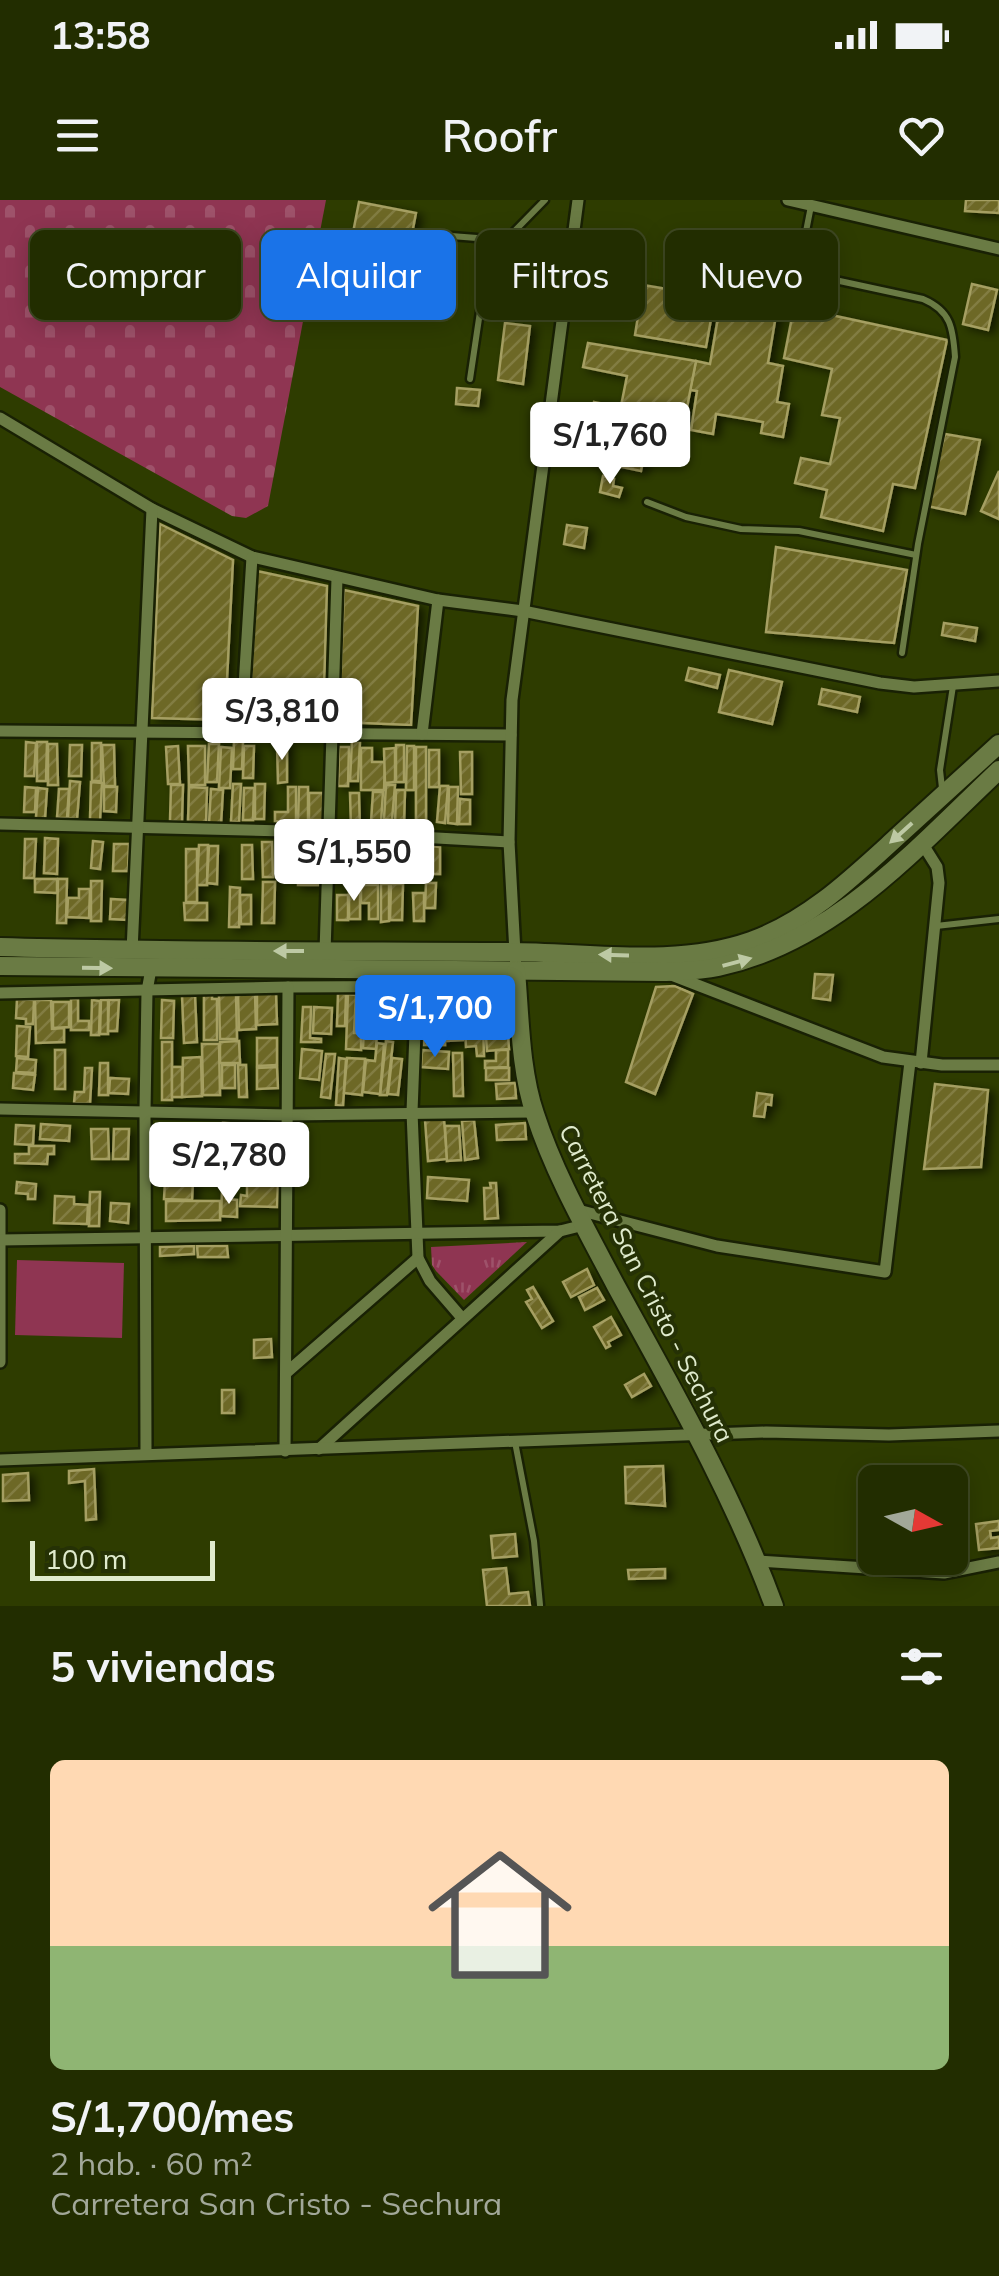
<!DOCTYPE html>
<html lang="es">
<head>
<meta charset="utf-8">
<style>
  body { margin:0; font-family:Mulish,sans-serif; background:#2a350a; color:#f1f3f6; height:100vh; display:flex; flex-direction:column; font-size:38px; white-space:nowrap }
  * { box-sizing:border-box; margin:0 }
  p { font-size:32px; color:#a2a899 }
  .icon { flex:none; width:55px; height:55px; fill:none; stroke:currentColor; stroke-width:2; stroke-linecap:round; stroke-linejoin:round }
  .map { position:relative; height:1406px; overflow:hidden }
  .details { display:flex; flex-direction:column; background:#222d00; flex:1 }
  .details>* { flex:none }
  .hud { position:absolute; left:30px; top:30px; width:940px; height:90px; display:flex; gap:20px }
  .needle { width:65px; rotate:98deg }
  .controls { position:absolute; left:858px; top:1265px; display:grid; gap:20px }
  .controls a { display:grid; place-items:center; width:110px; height:110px; border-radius:15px; background:#222d00; box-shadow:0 5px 25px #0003,0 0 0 2px #3f4922; font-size:50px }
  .scale { position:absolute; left:30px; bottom:25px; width:185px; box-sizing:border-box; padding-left:10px; border:5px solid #e0ebcd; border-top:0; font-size:28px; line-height:35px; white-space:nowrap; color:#e0ebcd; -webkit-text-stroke:8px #253105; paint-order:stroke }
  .price { position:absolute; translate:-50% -85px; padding:0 22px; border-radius:10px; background:#fff; color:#222; font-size:32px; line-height:65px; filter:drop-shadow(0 2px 5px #0008) }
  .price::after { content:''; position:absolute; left:50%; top:60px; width:30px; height:22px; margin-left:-15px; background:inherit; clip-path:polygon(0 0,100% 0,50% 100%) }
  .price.selected { background:#1a73e8; color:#fff }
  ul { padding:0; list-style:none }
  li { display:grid; align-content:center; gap:20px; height:530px; padding:0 50px }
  li span { display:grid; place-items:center; height:310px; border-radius:15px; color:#555 }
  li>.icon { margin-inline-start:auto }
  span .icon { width:180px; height:180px; fill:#fffc; stroke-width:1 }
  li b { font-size:42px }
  h2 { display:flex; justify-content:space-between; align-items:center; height:120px; padding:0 50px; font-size:42px }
  .pill { padding:0 35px; border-radius:15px; background:#222d00; box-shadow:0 5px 25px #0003,0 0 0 2px #3f4922; font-size:35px; line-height:90px }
  .pill.selected { background:#1a73e8; color:#fff }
  .status { display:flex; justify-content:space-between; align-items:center; height:70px; padding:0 50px; background:#222d00; direction:ltr }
  .status svg { height:28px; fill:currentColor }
  header { display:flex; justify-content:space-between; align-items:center; height:130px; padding:0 50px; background:#222d00; font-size:45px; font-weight:600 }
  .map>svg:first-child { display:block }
  .grass { fill:url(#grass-tufts) }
  .cemetery { fill:url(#cemetery-stones) }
  .pitch { fill:#8f3552 }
  .building { fill:url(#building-hatch); stroke:#a59f62; stroke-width:2.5; filter:url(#shadow) }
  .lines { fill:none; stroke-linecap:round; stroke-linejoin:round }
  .lane-casing { stroke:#192104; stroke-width:11 }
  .street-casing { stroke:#192104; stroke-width:16 }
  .secondary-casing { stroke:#192104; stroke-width:22 }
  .lane { stroke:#6a7b44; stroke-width:6 }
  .street { stroke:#6a7b44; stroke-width:11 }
  .secondary { stroke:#6a7b44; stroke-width:18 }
  .oneway { fill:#bdc9a4 }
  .labels { text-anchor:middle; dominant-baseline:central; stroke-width:8; stroke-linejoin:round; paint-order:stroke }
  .street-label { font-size:25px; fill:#e0ebcd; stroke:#253105 }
</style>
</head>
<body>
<div class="status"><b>13:58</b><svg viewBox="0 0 49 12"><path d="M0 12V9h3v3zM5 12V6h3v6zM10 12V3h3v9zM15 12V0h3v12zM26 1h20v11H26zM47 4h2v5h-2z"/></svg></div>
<header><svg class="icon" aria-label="menu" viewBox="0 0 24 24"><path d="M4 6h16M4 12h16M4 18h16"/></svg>Roofr<svg class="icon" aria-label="heart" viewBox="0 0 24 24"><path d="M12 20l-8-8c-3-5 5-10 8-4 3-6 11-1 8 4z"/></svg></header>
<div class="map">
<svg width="999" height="1406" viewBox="0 0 999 1406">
  <defs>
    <pattern id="grass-tufts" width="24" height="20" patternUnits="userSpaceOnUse" patternTransform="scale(2.5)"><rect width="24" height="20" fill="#8f3552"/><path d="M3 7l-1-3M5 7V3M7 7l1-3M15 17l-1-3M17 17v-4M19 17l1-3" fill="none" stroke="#9e526a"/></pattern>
    <pattern id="cemetery-stones" width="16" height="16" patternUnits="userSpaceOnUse" patternTransform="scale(2.5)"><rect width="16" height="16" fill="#8f3552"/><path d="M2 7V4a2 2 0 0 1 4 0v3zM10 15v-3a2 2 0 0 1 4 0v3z" fill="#9e526a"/></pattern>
    <pattern id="building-hatch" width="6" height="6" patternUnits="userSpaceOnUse" patternTransform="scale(2.5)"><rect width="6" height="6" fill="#6d6725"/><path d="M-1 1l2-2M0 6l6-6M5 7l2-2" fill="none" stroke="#827d43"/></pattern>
    <filter id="shadow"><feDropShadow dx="5.5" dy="3" stdDeviation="5" flood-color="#0009"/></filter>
  </defs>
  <rect width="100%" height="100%" fill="#2e3c00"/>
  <polygon class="grass" points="527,1042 464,1100 436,1071 432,1065 431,1047"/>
  <polygon class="cemetery" points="0,0 326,0 268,306 246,318 232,316 0,187"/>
  <polygon class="pitch" points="17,1060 124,1063 122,1138 15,1135"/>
  <g class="building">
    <polygon points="966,0 999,0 999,13 965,11"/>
    <polygon points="359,2 416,13 401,91 344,79"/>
    <polygon points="972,84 997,90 988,130 963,124"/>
    <polygon points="643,85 715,97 706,147 635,135"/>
    <polygon points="721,100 777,109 768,163 783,166 777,202 789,204 783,237 761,233 763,222 716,214 713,234 691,230 697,191 690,190 696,161 710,164"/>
    <polygon points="794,107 947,140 915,288 893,284 883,331 821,317 827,290 795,283 801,258 830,264 840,218 822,215 832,169 784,158"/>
    <polygon points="505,123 530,126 523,184 498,180"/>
    <polygon points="588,143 696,161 684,223 620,211 627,176 583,167"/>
    <polygon points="457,188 480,190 478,206 456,204"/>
    <polygon points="594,202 618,207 614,232 589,227"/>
    <polygon points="618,222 650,228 641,271 589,260 593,237 607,240 608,233 616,234"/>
    <polygon points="945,234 980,240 965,314 927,306"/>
    <polygon points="999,271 999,319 981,311"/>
    <polygon points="603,276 614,279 613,286 622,288 619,297 600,292"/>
    <polygon points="160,324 233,360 225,520 152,518"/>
    <polygon points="567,325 587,328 584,348 564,344"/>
    <polygon points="776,347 907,370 894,443 766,432"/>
    <polygon points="257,371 327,386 323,523 249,522"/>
    <polygon points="344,390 418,406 411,525 339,522"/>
    <polygon points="944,423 977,428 975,441 942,435"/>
    <polygon points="689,468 720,475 717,488 686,480"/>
    <polygon points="729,470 782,482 772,524 719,512"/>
    <polygon points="822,489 860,497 857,512 819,504"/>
    <polygon points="352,540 360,541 358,581 350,581"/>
    <polygon points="234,541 243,541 242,569 233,569"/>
    <polygon points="26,542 36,543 34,576 25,576"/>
    <polygon points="37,542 47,542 46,581 37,581"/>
    <rect x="92" y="543" width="9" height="38"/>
    <polygon points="48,544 57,544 58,585 48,585"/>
    <polygon points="209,544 219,544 217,582 207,582"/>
    <polygon points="70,545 82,545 81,576 69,576"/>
    <polygon points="102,545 114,545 115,586 104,586"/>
    <polygon points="277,545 287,545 287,582 278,583"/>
    <rect x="396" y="545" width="8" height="37"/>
    <polygon points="178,546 180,584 168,584 166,547"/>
    <polygon points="188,546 205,546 205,585 189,585"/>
    <polygon points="244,546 254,546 253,578 243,578"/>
    <polygon points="407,546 414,546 414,590 406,590"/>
    <polygon points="221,547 232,548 230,588 219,588"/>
    <polygon points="339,547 349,547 348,586 338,586"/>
    <polygon points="416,547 426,547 426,622 416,623"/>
    <polygon points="361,548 372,548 372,562 385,562 384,590 361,590"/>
    <polygon points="395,548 395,582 385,583 384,549"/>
    <rect x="429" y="550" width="10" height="37"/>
    <polygon points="460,552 472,552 472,594 461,594"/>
    <polygon points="70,581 80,582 77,619 68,618"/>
    <polygon points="91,582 102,583 100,621 90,620"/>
    <polygon points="233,584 241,584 239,622 231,622"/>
    <polygon points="255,584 265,584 264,619 255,619"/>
    <polygon points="171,585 183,585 182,622 170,621"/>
    <polygon points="386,585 395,585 392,620 384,619"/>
    <polygon points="440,586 448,586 445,623 437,622"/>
    <polygon points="25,587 36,588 35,612 24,612"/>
    <polygon points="104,587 117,587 116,612 104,611"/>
    <polygon points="189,587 207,588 206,624 188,623"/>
    <polygon points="288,587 296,587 296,622 275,621 275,612 288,612"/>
    <polygon points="299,587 308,587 308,622 298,621"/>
    <polygon points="449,587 458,587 457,624 448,623"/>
    <polygon points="38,588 47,589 45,619 36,618"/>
    <polygon points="244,588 254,588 253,620 243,620"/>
    <polygon points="59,589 69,589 67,618 57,618"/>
    <polygon points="211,589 223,590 221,625 209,624"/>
    <polygon points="396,590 405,590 404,627 395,627"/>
    <polygon points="373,592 383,592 381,622 371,622"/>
    <rect x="309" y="593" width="14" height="27"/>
    <polygon points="350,593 359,593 360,629 351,629"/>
    <polygon points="460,599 470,600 470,624 459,624"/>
    <polygon points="45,638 58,639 57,674 44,673"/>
    <polygon points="25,639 36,639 34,678 24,678"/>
    <polygon points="93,641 103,642 100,669 91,668"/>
    <polygon points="262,642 272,642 273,677 263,677"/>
    <polygon points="114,644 129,644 128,671 113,671"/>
    <polygon points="309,644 322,644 321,675 309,675"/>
    <polygon points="199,645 208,645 207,685 197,685"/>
    <polygon points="242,645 252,645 253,679 242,679"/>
    <polygon points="338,645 351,646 348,677 335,676"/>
    <polygon points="362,645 382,646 381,678 361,678"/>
    <polygon points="209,646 218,646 217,684 207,683"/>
    <polygon points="298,646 307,646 307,677 321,678 321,685 298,685"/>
    <polygon points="404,646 414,646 413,673 403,673"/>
    <polygon points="427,646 440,647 440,674 426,674"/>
    <rect x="186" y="649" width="11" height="53"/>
    <polygon points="35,679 57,679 57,693 35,692"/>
    <polygon points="58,679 67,679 66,723 57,723"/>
    <polygon points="91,681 102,681 101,721 91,721"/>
    <polygon points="263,682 275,682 274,723 262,723"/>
    <polygon points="426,683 436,683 435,708 425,708"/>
    <polygon points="381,684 389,684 389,721 381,722"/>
    <polygon points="391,684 403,684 402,720 390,720"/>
    <polygon points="361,685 378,685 378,719 369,719 369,703 361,703"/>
    <polygon points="230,687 240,688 239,727 229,727"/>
    <rect x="349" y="688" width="11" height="31"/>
    <polygon points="79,689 90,689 89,718 67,717 68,698 79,698"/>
    <polygon points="413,693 424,693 424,721 414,721"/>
    <polygon points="240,695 251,695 251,724 241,724"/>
    <rect x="337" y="695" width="11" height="25"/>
    <polygon points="111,699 128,700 128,720 110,719"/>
    <polygon points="184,703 207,703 207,720 185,720"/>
    <polygon points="815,774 833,775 830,800 813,798"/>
    <polygon points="675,786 693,794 655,894 626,882 656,787"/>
    <polygon points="482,790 484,856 477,856 476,846 466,847 464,805 474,805 473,791"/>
    <polygon points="257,792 276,792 277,824 257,825"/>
    <rect x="424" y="792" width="21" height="53"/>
    <polygon points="338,793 346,794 345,826 337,826"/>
    <polygon points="357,793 366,794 363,832 355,832"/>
    <polygon points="366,793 379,794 376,849 363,848"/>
    <polygon points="204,794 212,794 212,799 217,799 217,840 204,840"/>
    <polygon points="219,794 236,794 237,839 220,839"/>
    <polygon points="238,794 255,794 256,829 239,830"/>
    <polygon points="348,794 356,795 354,833 361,833 361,850 346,849"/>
    <polygon points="388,794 400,795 398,822 386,821"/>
    <polygon points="182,795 195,795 197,842 184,843"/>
    <polygon points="17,799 34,800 33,824 26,824 26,819 16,818"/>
    <polygon points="71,799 78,799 78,821 89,821 89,830 71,830"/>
    <polygon points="35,800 51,800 52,829 64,828 64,842 36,843"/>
    <polygon points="92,800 100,801 99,835 91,835"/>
    <polygon points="101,800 108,800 108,834 100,834"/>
    <polygon points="109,800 119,800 117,831 108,831"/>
    <polygon points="162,800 174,801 173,838 161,838"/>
    <polygon points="53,802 69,802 69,827 53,828"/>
    <polygon points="447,805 462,805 463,840 447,841"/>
    <polygon points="303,807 311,807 310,838 321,839 321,842 301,842"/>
    <polygon points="314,807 332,808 331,834 313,833"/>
    <polygon points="507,821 509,849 487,851 485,823"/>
    <polygon points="17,826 30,827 28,857 16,856"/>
    <polygon points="257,838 277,838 277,865 257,866"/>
    <polygon points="239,841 240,863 220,863 220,842"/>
    <polygon points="386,841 393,842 387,895 380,895"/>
    <rect x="162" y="842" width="10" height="58"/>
    <polygon points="377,843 384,844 380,894 363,892 366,860 375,861"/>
    <polygon points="202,844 219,844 220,895 203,895"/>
    <polygon points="302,849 322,851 319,880 300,878"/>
    <rect x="55" y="850" width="10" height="39"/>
    <polygon points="422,850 449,852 448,869 421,867"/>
    <polygon points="496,850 508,850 508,867 485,868 485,861 496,861"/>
    <polygon points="453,853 462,853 463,896 454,896"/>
    <polygon points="326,854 335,854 330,898 321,897"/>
    <polygon points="201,857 202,896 182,897 183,858"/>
    <polygon points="17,858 36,860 35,873 16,872"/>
    <polygon points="339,858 346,859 343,906 336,905"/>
    <polygon points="347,858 365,859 362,895 344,893"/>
    <polygon points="392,858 402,859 398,895 388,894"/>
    <polygon points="100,863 108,863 108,895 99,895"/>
    <rect x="222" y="865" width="13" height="23"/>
    <polygon points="238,865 246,865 247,897 239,897"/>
    <rect x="172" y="867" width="10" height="30"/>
    <polygon points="277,867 278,888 257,889 257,868"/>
    <polygon points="85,868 92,868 90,904 74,903 75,892 84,892"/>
    <rect x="486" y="868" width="23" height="12"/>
    <polygon points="14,873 35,875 33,890 13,888"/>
    <polygon points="110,878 129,879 128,894 109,893"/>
    <polygon points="515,883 516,898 497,899 496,884"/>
    <polygon points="935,884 988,890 981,967 924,969"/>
    <polygon points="757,893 772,895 771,905 766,904 764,917 754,916"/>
    <polygon points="444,919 447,959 428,961 425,920"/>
    <polygon points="474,920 478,958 465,960 462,921"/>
    <polygon points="260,921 279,922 277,963 238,961 239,943 259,944"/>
    <polygon points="223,922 229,923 226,963 219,962"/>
    <polygon points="525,923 526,939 497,940 496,925"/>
    <polygon points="41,924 70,926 69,941 40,939"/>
    <polygon points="16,925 34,926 33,945 15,944"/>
    <polygon points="445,926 459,926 461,960 447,961"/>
    <polygon points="172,928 183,928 182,954 172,954"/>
    <polygon points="198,928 208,928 206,966 195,965"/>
    <polygon points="91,929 108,929 109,959 92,959"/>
    <polygon points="114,929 129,929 128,959 113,959"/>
    <rect x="184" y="931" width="11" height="33"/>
    <polygon points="210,931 221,932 218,965 207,964"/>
    <polygon points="29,946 54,946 54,954 48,954 47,964 15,963 15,954 29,954"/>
    <polygon points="428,977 469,980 467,1001 427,998"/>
    <polygon points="165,981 193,982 192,1000 164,999"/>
    <polygon points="17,982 36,984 35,999 28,999 28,994 16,993"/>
    <polygon points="490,983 496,983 498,1018 485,1019 484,988 491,988"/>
    <polygon points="247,984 278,984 277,1007 240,1006 241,995 247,996"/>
    <polygon points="90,992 100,992 99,1026 89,1026"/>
    <polygon points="222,992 226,993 226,999 237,1000 237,1017 221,1016"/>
    <polygon points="55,996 74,997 74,1004 88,1005 87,1024 54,1023"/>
    <polygon points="166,1001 220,1001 220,1020 166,1021"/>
    <polygon points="111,1003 129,1004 128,1023 110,1021"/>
    <polygon points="194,1046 194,1054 160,1056 160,1047"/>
    <polygon points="197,1046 227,1046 228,1057 198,1057"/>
    <polygon points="587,1069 594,1085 571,1097 563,1082"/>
    <polygon points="533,1087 553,1121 542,1128 526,1102 532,1099 527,1090"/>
    <polygon points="597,1088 604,1100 585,1110 579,1097"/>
    <polygon points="611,1117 621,1135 608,1142 610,1146 606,1148 594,1127"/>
    <polygon points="271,1139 272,1157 254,1158 254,1140"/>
    <polygon points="644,1174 651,1186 632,1197 625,1185"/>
    <rect x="222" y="1190" width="12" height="23"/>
    <polygon points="663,1266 665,1306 626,1303 625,1267"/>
    <polygon points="94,1269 96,1319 86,1320 85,1281 69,1283 69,1271"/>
    <polygon points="28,1273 29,1300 3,1301 3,1275"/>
    <polygon points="999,1321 999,1330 990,1331 991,1338 999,1337 999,1348 979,1350 976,1324"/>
    <polygon points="515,1334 517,1356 493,1358 491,1336"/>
    <polygon points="506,1368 509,1394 528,1392 530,1406 487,1406 483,1370"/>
    <polygon points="665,1369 665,1378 629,1379 628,1370"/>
  </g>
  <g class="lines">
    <defs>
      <g id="lane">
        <path d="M811,6l-13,66 125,27c28,12 30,29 32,58l-37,187 -16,109"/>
        <polyline points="425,34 477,38 569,66"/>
        <polyline points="470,179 485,78 495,51 545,0"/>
        <polyline points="647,302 686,317 741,329 799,331 916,355"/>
        <polyline points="942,588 940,570 953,486"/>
        <polyline points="936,726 999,719"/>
        <polyline points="515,1242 534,1341 540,1405"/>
      </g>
      <g id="street">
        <polyline points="788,0 999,49"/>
        <polyline points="0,218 152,309 252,357 438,400 523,411 880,483 914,487 999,481"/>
        <polyline points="0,531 511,535"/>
        <polyline points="241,534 252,357"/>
        <polyline points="422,534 438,400"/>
        <polyline points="0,624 329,632 509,642"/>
        <polyline points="132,751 152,309"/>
        <polyline points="325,752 337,378"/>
        <polyline points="516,771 509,642 512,500 578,0"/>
        <polyline points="669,774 883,857 942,865 999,865"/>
        <polyline points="417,779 412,912 418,1058 430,1081 462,1118"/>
        <polyline points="0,793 288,787 517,786"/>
        <polyline points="921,863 939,683 937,667 922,643"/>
        <polyline points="0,909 287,915 534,912"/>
        <polyline points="0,1010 0,1162"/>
        <polyline points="578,1010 717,1046 885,1072 910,862"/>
        <polyline points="0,1040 560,1031 584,1025"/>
        <polyline points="286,1173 418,1058"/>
        <polyline points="319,1249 560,1031"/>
        <polyline points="285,1251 288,787"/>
        <polyline points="146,1253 145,911 147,791 151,769"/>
        <polyline points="0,1260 766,1232 889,1235 999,1231"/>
        <polyline points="758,1361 944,1373 999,1362"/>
      </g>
      <g id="secondary">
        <path d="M0,747c170,5 339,4 509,5 79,0 165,16 242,-11 58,-21 102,-64 147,-105 34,-31 67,-61 101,-92"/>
        <path d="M0,766l664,6c17,-1 36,-1 54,-5 117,-25 197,-118 281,-197"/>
        <path d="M516,771c4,46 4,99 19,143 19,59 52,117 81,172 57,104 117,208 158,320"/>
      </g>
    </defs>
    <use href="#lane" class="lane-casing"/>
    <use href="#street" class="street-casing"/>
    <use href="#secondary" class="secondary-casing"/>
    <use href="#lane" class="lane"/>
    <use href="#street" class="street"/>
    <use href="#secondary" class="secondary"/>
  </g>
  <defs><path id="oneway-solid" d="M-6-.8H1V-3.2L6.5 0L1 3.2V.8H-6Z" transform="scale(2.5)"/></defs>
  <g class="oneway">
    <use href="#oneway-solid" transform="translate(901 633) rotate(138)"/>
    <use href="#oneway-solid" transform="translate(289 751) rotate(-180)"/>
    <use href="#oneway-solid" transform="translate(614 755) rotate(-178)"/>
    <use href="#oneway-solid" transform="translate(737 762) rotate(-15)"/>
    <use href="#oneway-solid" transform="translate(97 768) rotate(1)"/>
  </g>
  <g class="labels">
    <g class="street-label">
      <text transform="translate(647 1083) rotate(63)">Carretera San Cristo - Sechura</text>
    </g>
  </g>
</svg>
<div class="controls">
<a><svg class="needle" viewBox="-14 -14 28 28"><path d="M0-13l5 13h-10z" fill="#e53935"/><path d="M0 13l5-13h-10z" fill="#a2a899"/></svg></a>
</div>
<div class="scale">100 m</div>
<b class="price" style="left:610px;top:287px">S/1,760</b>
<b class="price" style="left:282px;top:563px">S/3,810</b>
<b class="price" style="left:354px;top:704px">S/1,550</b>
<b class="price selected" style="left:435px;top:860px">S/1,700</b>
<b class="price" style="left:229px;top:1007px">S/2,780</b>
<div class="hud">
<a class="pill">Comprar</a>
<a class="pill selected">Alquilar</a>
<a class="pill">Filtros</a>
<a class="pill">Nuevo</a>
</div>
</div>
<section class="details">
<h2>5 viviendas<svg class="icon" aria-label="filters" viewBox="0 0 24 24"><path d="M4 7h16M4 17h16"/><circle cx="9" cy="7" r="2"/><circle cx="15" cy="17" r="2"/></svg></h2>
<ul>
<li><span style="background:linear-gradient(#ffd9b3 60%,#8fb573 0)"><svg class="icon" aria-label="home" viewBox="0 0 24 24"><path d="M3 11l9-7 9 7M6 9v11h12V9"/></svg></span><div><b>S/1,700/mes</b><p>2 hab. · 60 m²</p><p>Carretera San Cristo - Sechura</p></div></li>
</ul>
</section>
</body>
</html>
